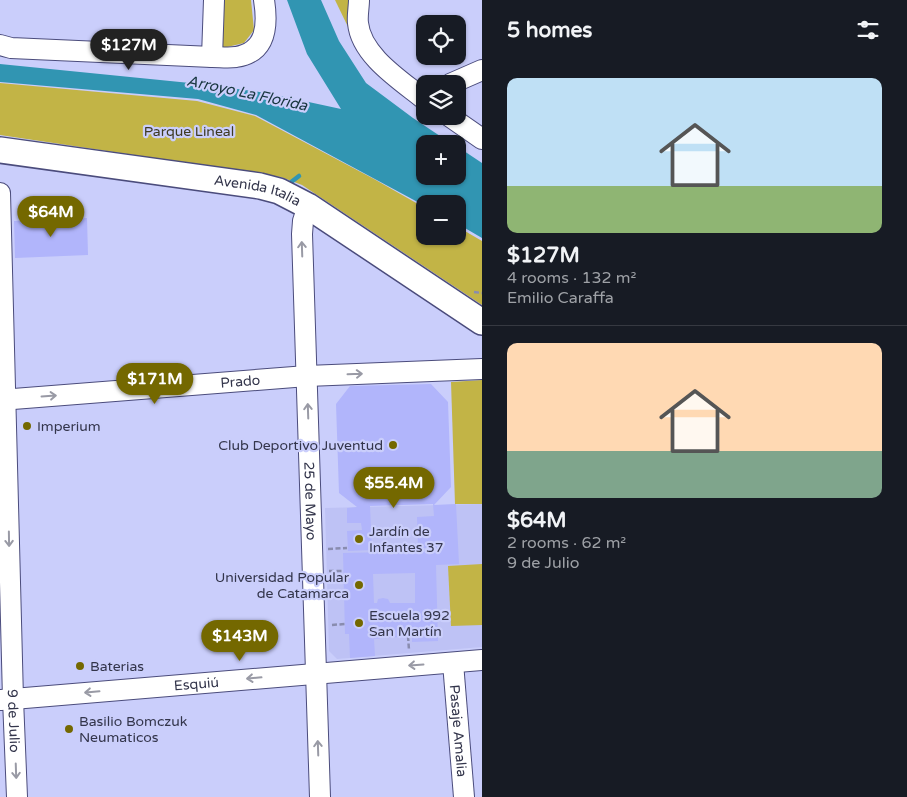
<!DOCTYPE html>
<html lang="en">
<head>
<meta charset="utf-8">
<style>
  body { margin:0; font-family:"Varela Round",sans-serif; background:#20242c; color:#f1f3f6; height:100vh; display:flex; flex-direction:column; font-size:19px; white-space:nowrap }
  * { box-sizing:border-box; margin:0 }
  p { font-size:16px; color:#9ea1a6 }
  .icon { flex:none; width:28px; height:28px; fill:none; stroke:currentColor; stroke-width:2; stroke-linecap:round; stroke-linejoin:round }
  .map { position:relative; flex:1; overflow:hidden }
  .drawer { display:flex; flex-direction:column; background:#171b24; width:425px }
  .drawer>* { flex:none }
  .fabs { position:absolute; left:416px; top:15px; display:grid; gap:10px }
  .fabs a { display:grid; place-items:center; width:50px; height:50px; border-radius:10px; background:#171b24; box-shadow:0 1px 4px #0004; font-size:25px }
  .price { position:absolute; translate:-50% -42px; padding:0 11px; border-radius:18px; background:#746800; color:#fff; font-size:16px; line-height:32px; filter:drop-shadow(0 1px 2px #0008) }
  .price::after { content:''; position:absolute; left:50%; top:30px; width:15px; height:11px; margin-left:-8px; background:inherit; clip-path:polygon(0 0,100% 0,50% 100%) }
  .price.active { background:#222; color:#fff }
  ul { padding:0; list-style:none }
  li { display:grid; align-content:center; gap:10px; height:265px; padding:0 25px }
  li+li { border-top:1px solid #363941 }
  li span { display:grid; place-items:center; height:155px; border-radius:10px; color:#555 }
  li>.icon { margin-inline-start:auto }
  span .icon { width:90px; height:90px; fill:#fffc; stroke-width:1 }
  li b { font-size:21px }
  h2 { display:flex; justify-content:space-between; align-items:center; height:60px; padding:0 25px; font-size:21px }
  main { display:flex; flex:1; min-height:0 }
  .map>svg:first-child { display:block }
  .built { fill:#bec2f5 }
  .green { fill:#c2b446 }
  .water { fill:#3195b2 }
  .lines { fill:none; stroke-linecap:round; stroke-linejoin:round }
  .stream { stroke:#3195b2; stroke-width:4.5 }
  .building { fill:#b1b5fb; fill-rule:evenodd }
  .minor-casing { stroke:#4b4c7c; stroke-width:22 }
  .major-casing { stroke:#4b4c7c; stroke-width:28 }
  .path { stroke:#898caf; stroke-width:2.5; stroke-dasharray:5 2.5; stroke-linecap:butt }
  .minor { stroke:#fff; stroke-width:20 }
  .major { stroke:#fff; stroke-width:25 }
  .oneway { stroke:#999aa5 }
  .poi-dot { fill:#746800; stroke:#cacefb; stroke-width:2 }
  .labels { text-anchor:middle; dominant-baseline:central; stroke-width:4.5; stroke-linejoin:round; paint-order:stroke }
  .park-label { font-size:14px; fill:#3e3a22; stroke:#cacefb }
  .street-label { font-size:14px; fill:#33354b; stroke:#cacefb }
  .poi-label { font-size:14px; fill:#33354b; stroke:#cacefb; text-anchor:start }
  .water-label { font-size:15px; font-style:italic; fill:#17353e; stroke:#cacefb }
</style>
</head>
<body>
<main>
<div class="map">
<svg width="482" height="797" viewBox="0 0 482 797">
  <rect width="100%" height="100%" fill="#cacefb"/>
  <polygon class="built" points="482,504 482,647 337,659 329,651 325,508"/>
  <g class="green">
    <polygon points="205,0 251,0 254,30 244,43 223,48 203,47"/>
    <polygon points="335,0 351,0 350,31"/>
    <polygon points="0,83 197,101 255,116 374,179 425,208 425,236 458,236 458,227 482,241 482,305 302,185 281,177 0,135"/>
    <polygon points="482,380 482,504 455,504 451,382"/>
    <polygon points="482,564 482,625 451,626 448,566"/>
  </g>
  <polygon class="water" points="287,0 321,0 339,41 366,83 413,118 452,144 425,144 425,176 458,176 458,147 482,163 482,238 458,224 458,204 425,204 425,206 256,115 198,99 0,82 0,64 200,84 267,93 341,109 307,54"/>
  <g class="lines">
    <polyline class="stream" points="286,186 299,176"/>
  </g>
  <g class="building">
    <polygon points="87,218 88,255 15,258 14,221"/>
    <path d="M431,384l17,18 3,85 -17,18 22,-1 3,60 -23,1 2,76 -26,1v-6l-38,3 1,17 -25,2 -1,-24h-4l-2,-81 92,-2v-3h-17l-1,-31 17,-1 -1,-12 -63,2 2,44 -24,1 -1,-20 15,-1 -1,-7h-14v-15l10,-1 -18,-14 -3,-89 14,-18zM415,573v30h-25l-2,-4 -5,-1 -5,1 -1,4h-3l-1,-29z"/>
  </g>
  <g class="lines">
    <defs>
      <g id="minor">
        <path d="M359,0c0,7 -2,16 -1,23 3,33 44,58 67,77"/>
        <path d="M0,45l11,3 201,9c8,0 16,1 24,0 31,-5 32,-32 28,-57"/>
        <polyline points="212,57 214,0"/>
        <polyline points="450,84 482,70"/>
        <polyline points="449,116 482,139"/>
        <path id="s1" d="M0,193l13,506 4,98"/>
        <path id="s2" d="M308,206l-5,15 -1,13 18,563"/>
        <path id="s3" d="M0,400l307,-24 175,-7"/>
        <path id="s4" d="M453,663l11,134"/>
        <path id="s5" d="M1,700l481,-40"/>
      </g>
      <g id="major">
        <path id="s6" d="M0,150l260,36 19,5 29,15 174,116"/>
      </g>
    </defs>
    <use href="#minor" class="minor-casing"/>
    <use href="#major" class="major-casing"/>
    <g class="path">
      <polyline points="474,292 482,293"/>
      <polyline points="328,549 347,548"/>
      <polyline points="329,571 344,571"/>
      <polyline points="332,625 345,624"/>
      <polyline points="408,636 409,650"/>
    </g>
    <use href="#minor" class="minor"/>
    <use href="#major" class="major"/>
  </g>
  <defs><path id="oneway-shaft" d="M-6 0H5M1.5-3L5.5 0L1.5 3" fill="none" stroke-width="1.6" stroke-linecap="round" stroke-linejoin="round" transform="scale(1.25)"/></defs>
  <g class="oneway">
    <use href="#oneway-shaft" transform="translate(302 249) rotate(-92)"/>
    <use href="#oneway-shaft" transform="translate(355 374) rotate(-2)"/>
    <use href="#oneway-shaft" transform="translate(49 396) rotate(-4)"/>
    <use href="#oneway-shaft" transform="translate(308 411) rotate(-92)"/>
    <use href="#oneway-shaft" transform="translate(9 539) rotate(89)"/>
    <use href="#oneway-shaft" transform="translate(416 665) rotate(176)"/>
    <use href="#oneway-shaft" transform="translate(254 678) rotate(175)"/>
    <use href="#oneway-shaft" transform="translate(92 692) rotate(175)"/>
    <use href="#oneway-shaft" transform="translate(318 748) rotate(-92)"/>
    <use href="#oneway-shaft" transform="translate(16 771) rotate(88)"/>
  </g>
  <g class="poi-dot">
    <circle cx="27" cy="426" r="5"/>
    <circle cx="393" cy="445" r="5"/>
    <circle cx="359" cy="539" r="5"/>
    <circle cx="359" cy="585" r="5"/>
    <circle cx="359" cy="623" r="5"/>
    <circle cx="80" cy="666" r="5"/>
    <circle cx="69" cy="729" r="5"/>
  </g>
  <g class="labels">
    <g class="park-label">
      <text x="189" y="131">Parque Lineal</text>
    </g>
    <g class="street-label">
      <text stroke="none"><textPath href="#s6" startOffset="261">Avenida Italia</textPath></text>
      <text stroke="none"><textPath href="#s3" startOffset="241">Prado</textPath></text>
      <text stroke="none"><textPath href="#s2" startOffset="296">25 de Mayo</textPath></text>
      <text stroke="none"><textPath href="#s5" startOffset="196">Esquiú</textPath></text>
      <text stroke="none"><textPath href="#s1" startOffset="528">9 de Julio</textPath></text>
      <text stroke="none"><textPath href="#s4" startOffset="68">Pasaje Amalia</textPath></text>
    </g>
    <g class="poi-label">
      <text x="37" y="426">Imperium</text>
      <text x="383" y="445" text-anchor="end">Club Deportivo Juventud</text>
      <text x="369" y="531">Jardín de<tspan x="369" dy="16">Infantes 37</tspan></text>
      <text x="349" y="577" text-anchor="end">Universidad Popular<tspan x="349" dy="16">de Catamarca</tspan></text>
      <text x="369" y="615">Escuela 992<tspan x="369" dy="16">San Martín</tspan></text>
      <text x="90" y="666">Baterias</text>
      <text x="79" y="721">Basilio Bomczuk<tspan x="79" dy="16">Neumaticos</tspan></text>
    </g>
    <g class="water-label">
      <text transform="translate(247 93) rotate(12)">Arroyo La Florida</text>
    </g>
  </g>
</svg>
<div class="fabs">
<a><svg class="icon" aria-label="locate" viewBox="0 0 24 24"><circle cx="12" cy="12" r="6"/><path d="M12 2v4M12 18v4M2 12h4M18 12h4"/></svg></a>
<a><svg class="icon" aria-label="layers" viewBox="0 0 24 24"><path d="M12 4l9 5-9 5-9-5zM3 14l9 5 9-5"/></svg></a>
<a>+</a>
<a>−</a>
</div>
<b class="price active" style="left:129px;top:71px">$127M</b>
<b class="price" style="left:51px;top:238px">$64M</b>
<b class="price" style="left:155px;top:405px">$171M</b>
<b class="price" style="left:394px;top:509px">$55.4M</b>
<b class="price" style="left:240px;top:662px">$143M</b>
</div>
<section class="drawer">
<h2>5 homes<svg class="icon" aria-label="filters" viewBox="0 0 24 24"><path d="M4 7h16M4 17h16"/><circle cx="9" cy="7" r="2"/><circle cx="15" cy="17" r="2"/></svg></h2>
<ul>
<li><span style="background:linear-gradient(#bfe0f5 70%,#8fb573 0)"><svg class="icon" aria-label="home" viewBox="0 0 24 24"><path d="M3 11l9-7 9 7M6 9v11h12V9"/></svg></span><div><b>$127M</b><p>4 rooms · 132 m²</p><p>Emilio Caraffa</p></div></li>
<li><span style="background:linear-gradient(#ffd9b3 70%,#7fa58c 0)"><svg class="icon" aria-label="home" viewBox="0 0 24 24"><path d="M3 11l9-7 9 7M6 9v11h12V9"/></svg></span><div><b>$64M</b><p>2 rooms · 62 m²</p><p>9 de Julio</p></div></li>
</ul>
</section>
</main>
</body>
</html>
